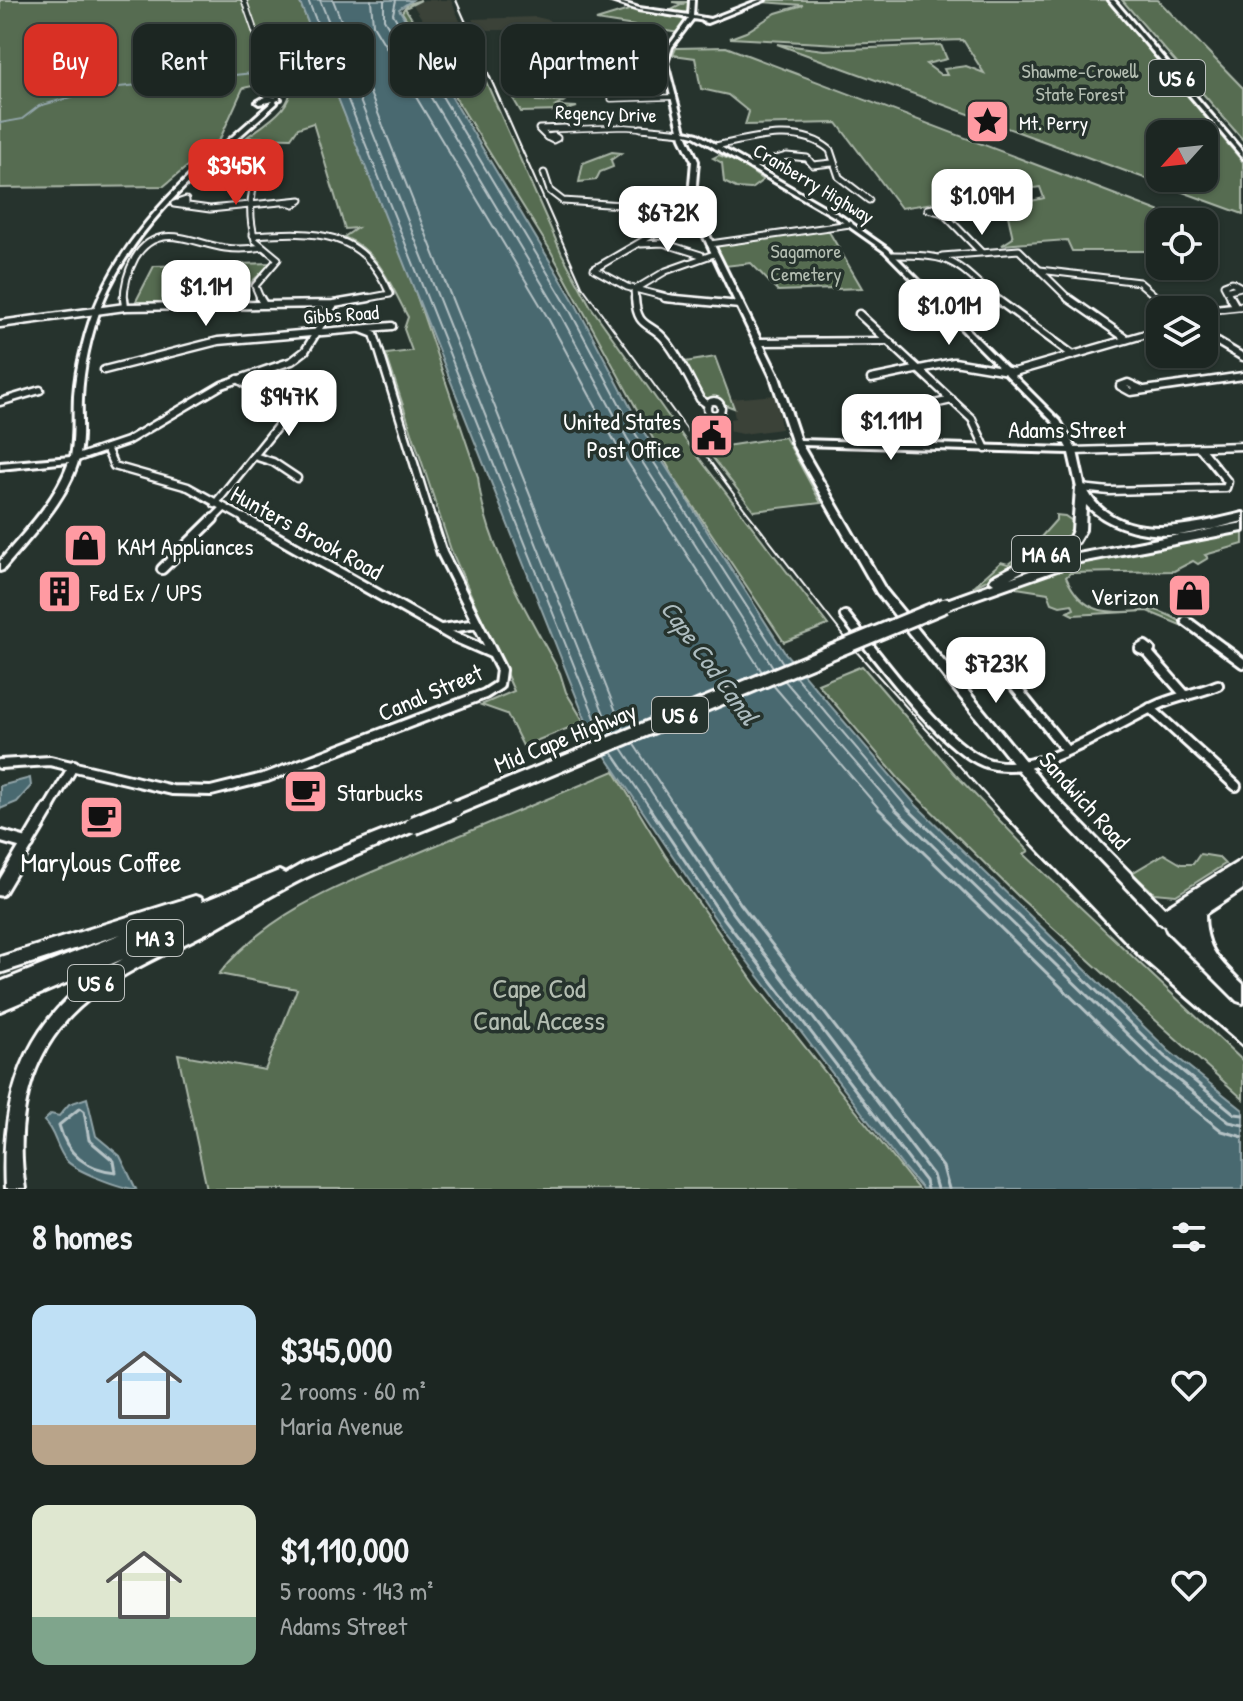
<!DOCTYPE html>
<html lang="en">
<head>
<meta charset="utf-8">
<style>
  body { margin:0; font-family:"Patrick Hand",sans-serif; background:#252e2a; color:#f1f3f6; height:100vh; display:flex; flex-direction:column; font-size:30px; white-space:nowrap }
  * { box-sizing:border-box; margin:0 }
  p { font-size:26px; color:#a0a5a5 }
  .icon { flex:none; width:44px; height:44px; fill:none; stroke:currentColor; stroke-width:2; stroke-linecap:round; stroke-linejoin:round }
  .map { position:relative; height:1189px; overflow:hidden }
  .side { display:flex; flex-direction:column; background:#1c2622; flex:1 }
  .side>* { flex:none }
  .top-card { position:absolute; left:24px; top:24px; width:800px; height:72px; display:flex; gap:16px }
  .needle { width:52px; rotate:243deg }
  .fabs { position:absolute; left:1146px; top:120px; display:grid; gap:16px }
  .fabs a { display:grid; place-items:center; width:72px; height:72px; border-radius:16px; background:#1c2622; box-shadow:0 2px 6px #0004,0 0 0 2px #3a4340; font-size:40px }
  .price { position:absolute; translate:-50% -68px; padding:0 18px; border-radius:16px; background:#fff; color:#222; font-size:26px; line-height:52px; filter:drop-shadow(0 2px 4px #0008) }
  .price::after { content:''; position:absolute; left:50%; top:48px; width:24px; height:18px; margin-left:-12px; background:inherit; clip-path:polygon(0 0,100% 0,50% 100%) }
  .price.active { background:#d93025; color:#fff }
  ul { padding:0; list-style:none }
  li { display:flex; align-items:center; gap:24px; height:200px; padding:0 32px }
  li span { display:grid; place-items:center; flex:none; width:224px; height:160px; border-radius:16px; color:#555 }
  li>.icon { margin-inline-start:auto }
  span .icon { width:96px; height:96px; fill:#fffc; stroke-width:1 }
  li b { font-size:34px }
  h2 { display:flex; justify-content:space-between; align-items:center; height:96px; padding:0 32px; font-size:34px }
  .pill { padding:0 28px; border-radius:16px; background:#1c2622; box-shadow:0 2px 6px #0004,0 0 0 2px #3a4340; font-size:28px; line-height:72px }
  .pill.active { background:#d93025; color:#fff }
  .map>svg:first-child { display:block }
  .built { fill:#3b4239 }
  .green { fill:#566c51; stroke:#aab6a8; stroke-width:2; fill-rule:evenodd }
  .water { fill:#496970; stroke:#92a5a9; stroke-width:2 }
  .lines { fill:none; stroke-linecap:round; stroke-linejoin:round }
  .shore-far1 { stroke:#b6c3c6; stroke-width:2 }
  .shore { stroke:#b6c3c6; stroke-width:3 }
  .stream { stroke:#92a5a9; stroke-width:2 }
  .minor-far4-casing { stroke:#fff; stroke-width:7 }
  .minor-far3-casing { stroke:#fff; stroke-width:9 }
  .minor-far2-casing { stroke:#fff; stroke-width:11 }
  .minor-far1-casing { stroke:#fff; stroke-width:14 }
  .minor-casing { stroke:#fff; stroke-width:17 }
  .major-casing { stroke:#fff; stroke-width:6 }
  .highway-casing { stroke:#fff; stroke-width:6 }
  .minor-far4 { stroke:#26332d; stroke-width:4 }
  .minor-far3 { stroke:#26332d; stroke-width:5 }
  .minor-far2 { stroke:#26332d; stroke-width:6 }
  .minor-far1 { stroke:#26332d; stroke-width:8 }
  .minor { stroke:#26332d; stroke-width:11 }
  .major { fill:#26332d; fill-rule:evenodd }
  .highway { fill:#26332d; fill-rule:evenodd }
  .rail-far1 { stroke:#fff; stroke-width:2 }
  .rail { stroke:#fff; stroke-width:3 }
  .highway-bridge-far1-casing { stroke:#fff; stroke-width:19; stroke-linecap:butt }
  .highway-bridge-casing { stroke:#fff; stroke-width:23; stroke-linecap:butt }
  .highway-bridge-far1 { stroke:#26332d; stroke-width:13 }
  .highway-bridge { stroke:#26332d; stroke-width:17 }
  .labels { text-anchor:middle; dominant-baseline:central; stroke-width:7; stroke-linejoin:round; paint-order:stroke }
  .far-park-label { font-size:20px; fill:#b3bdb1; stroke:#26332d }
  .far-street-label { font-size:20px; fill:#fff; stroke:#26332d }
  .far-poi-label { font-size:20px; fill:#fff; stroke:#26332d; text-anchor:start }
  .shield { fill:#26332d; stroke:#bec2c0; stroke-width:2 }
  .shield-label { font-size:22px; font-weight:bold; fill:#fff }
  .poi-label { font-size:24px; fill:#fff; stroke:#26332d; text-anchor:start }
  .street-label { font-size:24px; fill:#fff; stroke:#26332d }
  .water-label { font-size:26px; font-style:italic; fill:#adbcbf; stroke:#26332d }
  .near-poi-label { font-size:28px; fill:#fff; stroke:#26332d }
  .near-park-label { font-size:28px; fill:#b3bdb1; stroke:#26332d }
</style>
</head>
<body>
<div class="map">
<svg width="1243" height="1189" viewBox="0 0 1243 1189">
  <rect width="100%" height="100%" fill="#26332d"/>
  <filter id="ink" filterUnits="userSpaceOnUse"><feTurbulence type="fractalNoise" baseFrequency=".0125" numOctaves="2"/><feDisplacementMap in="SourceGraphic" scale="16" xChannelSelector="R" yChannelSelector="G"/><feConvolveMatrix kernelMatrix="1 2 1 2 8 2 1 2 1" color-interpolation-filters="sRGB"/></filter>
  <g filter="url(#ink)">
    <g class="built">
      <polygon points="424,0 451,0 470,44 441,48 413,5"/>
      <polygon points="536,17 549,20 551,24 530,30 488,30 476,27 472,19"/>
      <polygon points="776,395 781,429 743,434 727,431 723,424 690,430 688,427 735,418 731,399"/>
    </g>
    <g class="green">
      <path d="M0,0h299l112,279 67,198c7,69 50,136 82,196l6,19 18,30 -61,24 -16,-32 -26,-9 33,-14 -63,-141 -65,-196 26,-3 -8,-22 4,-12c-17,-31 -29,-66 -64,-80l13,-9 -12,1 -32,-106 -15,5 -7,10 -44,-1c19,-14 52,-32 42,-59l-46,10 -23,51 -56,47 -164,2z"/>
      <polygon points="421,0 405,8 430,47 469,43 562,254 591,307 686,441 828,625 784,642 675,479 549,248 402,12 407,4"/>
      <path d="M767,0h340l136,162v52l-466,-170 47,6 117,-5 6,14 -21,5 15,11h6l-3,-6 22,-3 18,7 -21,-33 -124,4 -109,-6 16,-6 30,-19 27,-8 -41,-3zM1204,134v44h-44v-44z"/>
      <polygon points="1122,0 1158,0 1243,88 1243,140"/>
      <polygon points="673,2 690,2 690,14 674,15 687,22 679,33 596,20 632,9 664,14 683,4"/>
      <polygon points="726,47 1187,222 1160,222 1160,251 1072,251 1067,240 1002,245 1013,238 1006,207 1044,198 1040,187 901,208 837,123 745,125 749,112 728,95 701,89 695,58 673,55 676,48"/>
      <polygon points="577,88 535,101 563,102 556,106 577,107 563,111 521,112 514,100 535,92"/>
      <polygon points="612,152 621,153 611,160 613,167 600,172 596,180 579,182 583,163"/>
      <polygon points="719,155 739,163 763,180 751,189 736,188 724,182 722,163 713,158"/>
      <polygon points="828,230 862,288 778,291 751,263 725,266 715,246"/>
      <polygon points="272,263 245,288 246,298 250,301 135,303 154,266"/>
      <polygon points="715,357 734,408 704,397 685,362"/>
      <polygon points="785,437 821,503 754,511 706,449"/>
      <polygon points="1056,515 1065,516 1075,523 1071,538 973,587 1001,562 1008,564 1033,546 1056,520"/>
      <path d="M1243,532v12l-38,11 3,3 -10,6 -5,-3 -19,10 -104,2 -4,4c19,43 48,35 89,33 23,6 73,41 88,59l-60,-43 -36,-15 -74,4 -6,-3 7,-3 -2,-5 -12,2 -8,-3 -4,-10 -38,-6 67,-25z"/>
      <polygon points="862,666 955,774 1029,851 1024,854 1243,1061 1243,1099 1020,898 899,779 818,684"/>
      <path d="M614,771l51,84 90,129 163,205h-711l-29,-135 87,16 32,-81 -78,-15c54,-68 136,-94 213,-127 61,-25 121,-51 182,-76z"/>
      <polygon points="1164,854 1181,864 1193,864 1200,854 1218,857 1225,864 1176,895 1154,893 1132,873"/>
    </g>
    <g class="water">
      <polygon points="299,0 412,0 399,9 575,303 642,429 785,653 916,805 1169,1051 1243,1110 1243,1189 922,1189 904,1168 716,920 592,736"/>
      <polygon points="30,778 31,786 17,802 0,809 0,786"/>
      <path d="M87,1098l9,38 24,20 16,33c-14,0 -61,-18 -70,-29 -10,-12 -11,-29 -22,-39l7,-7 8,2 10,-12z"/>
    </g>
    <g class="lines">
      <g class="shore-far1">
        <polyline points="308,0 603,738"/>
        <polyline points="320,0 612,734"/>
        <polyline points="333,0 623,729"/>
        <polyline points="371,0 373,25 548,318 616,444 762,672"/>
        <polyline points="384,0 384,19 559,312 627,438 773,667"/>
        <polyline points="396,0 393,14 568,307 635,433 783,663"/>
        <polyline points="795,676 910,811"/>
        <polyline points="785,681 897,811"/>
        <polyline points="773,685 881,811"/>
        <polyline points="633,743 678,811"/>
        <polyline points="622,748 664,811"/>
        <polyline points="612,752 652,811"/>
      </g>
      <g class="shore">
        <polyline points="650,809 722,916 925,1181 927,1189"/>
        <polyline points="663,809 731,910 933,1175 937,1189"/>
        <polyline points="677,809 740,903 943,1167 949,1189"/>
        <polyline points="879,809 1148,1072 1222,1131 1243,1137"/>
        <polyline points="895,809 1157,1063 1229,1122 1243,1125"/>
        <polyline points="908,809 1164,1056 1235,1114 1243,1115"/>
        <path d="M80,1108l4,3 5,29 25,21 2,11c-30,-3 -49,-17 -57,-47z"/>
      </g>
      <g class="stream">
        <polyline points="274,71 313,67"/>
        <polyline points="0,123 22,119 39,106 100,89 263,72"/>
      </g>
      <defs>
        <g id="minor-far4">
          <polyline points="244,0 278,98"/>
          <polyline points="623,73 615,74 666,68"/>
          <polyline points="611,99 674,97"/>
          <polyline points="540,130 625,127 664,130"/>
        </g>
        <g id="minor-far3">
          <polyline points="641,128 683,132"/>
          <polygon points="554,136 557,138 553,140 547,137"/>
          <polyline points="547,137 539,129 565,128"/>
          <path d="M716,146c35,-8 84,-22 114,4l9,27 30,23"/>
          <polyline points="751,166 787,156 807,158 813,165 832,163"/>
          <polyline points="544,173 550,191 563,201 681,209"/>
          <polyline points="186,206 186,200 174,204 210,209 301,200 294,204 287,202"/>
          <polygon points="939,207 943,213 928,209"/>
          <polyline points="943,213 981,252"/>
          <path d="M253,235c63,-4 109,-6 137,59l-32,6"/>
          <polyline points="641,244 663,243 701,255"/>
          <polyline points="710,244 850,224"/>
          <path d="M893,255c62,0 59,5 104,45"/>
          <polyline points="942,256 1019,250 1070,300"/>
          <polyline points="1040,270 1139,282 1160,300"/>
          <polyline points="1229,290 1241,287 1232,282 1224,285 1232,300"/>
          <path d="M124,300c0,-16 4,-29 11,-42 23,-38 57,-15 90,-10 13,2 26,1 38,-1"/>
          <path d="M261,300l-6,-14 23,-27 -23,-19c-9,-33 -5,-70 24,-91l-13,1 5,2"/>
          <polyline points="635,300 634,290 666,271 714,254"/>
          <polyline points="678,300 627,287 594,269 656,233 692,196"/>
        </g>
        <g id="minor-far2">
          <polyline points="124,298 125,307"/>
          <polyline points="260,298 263,303"/>
          <path d="M635,298c2,33 17,23 32,44 13,16 23,39 33,57l7,5"/>
          <polyline points="665,298 740,305"/>
          <polyline points="995,298 1073,355"/>
          <polyline points="1068,298 1127,339"/>
          <polyline points="1158,298 1173,310"/>
          <polyline points="1231,298 1235,305"/>
          <polyline points="1204,310 1243,306"/>
          <polyline points="859,314 972,419 986,449"/>
          <polyline points="0,324 125,307 334,304 369,298"/>
          <polyline points="361,329 374,334 432,521"/>
          <polyline points="1204,334 1243,357"/>
          <polyline points="758,342 888,341"/>
          <polyline points="104,370 218,341 392,326"/>
          <polyline points="871,379 954,362 1014,372 1160,330"/>
          <polyline points="1141,389 1128,383 1120,386 1131,392 1243,376"/>
          <circle cx="714" cy="408" r="7"/>
          <polyline points="0,402 40,390"/>
          <polyline points="911,409 952,400"/>
          <polyline points="107,450 114,466 188,487 249,521"/>
          <polyline points="1073,451 1243,446"/>
          <polyline points="254,456 273,462 297,478"/>
          <polyline points="74,459 127,441 222,385 292,361 305,351 334,304"/>
          <polyline points="1081,488 1109,491 1226,488 1228,482 1200,448"/>
          <polyline points="215,504 285,417 282,407 238,379"/>
          <polyline points="211,521 223,509"/>
        </g>
        <g id="minor-far1">
          <polyline points="245,519 452,636 491,653"/>
          <polyline points="162,569 213,519"/>
          <path d="M845,616c30,37 96,129 139,146 52,20 129,-38 176,-58 19,-8 39,-11 58,-19"/>
          <polyline points="1186,621 1243,663"/>
          <polyline points="442,629 477,624"/>
          <polygon points="1145,646 1150,650 1148,652 1140,649"/>
          <polyline points="1147,652 1186,696"/>
          <polygon points="997,653 1006,654 1010,660 1007,677 991,659"/>
          <polyline points="1007,677 1066,750"/>
          <polyline points="1150,708 1236,786"/>
          <polyline points="0,764 50,761 172,790 211,791 267,777 485,694 499,685 501,670 442,553 431,519"/>
          <polyline points="47,811 74,765"/>
        </g>
        <g id="minor">
          <polyline points="0,836 28,844"/>
          <polyline points="0,890 48,809"/>
        </g>
        <g id="major">
          <path d="M608,0h6l25,8 50,7 1,-15h4l-1,16 17,3 49,-19h6l-58,23 -4,-1 2,-1 -12,-2 -21,28 -5,16 18,68 13,3 143,82 47,33 172,172 17,30 8,37 -1,2h-6l-1,-2 -8,-35 -267,-8 83,144 162,199 125,128 2,4 -2,4 -5,2 -5,-2 -123,-128 -162,-203 -86,-151 1,-1 -21,-64 -67,-140 -15,-41 3,-35 -11,-23 -18,-75 5,-16 21,-29 -51,-8zM686,134l8,2 143,82 47,33 169,171 14,26 -267,-8 -21,-63 -69,-140 -15,-41 3,-35z"/>
          <path d="M268,95l13,4 -5,2 1,2c-66,60 -141,116 -175,201 -11,30 -19,63 -20,95 -1,18 2,37 -2,55 -10,45 -48,81 -77,116l-3,1v-10c26,-31 55,-60 69,-99l-69,7v-6l71,-6c4,-21 2,-41 3,-61 1,-16 4,-33 8,-48 26,-111 110,-175 191,-247l-14,3 -3,-2z"/>
        </g>
        <g id="highway">
          <polygon points="1109,0 1114,0 1243,152 1243,158"/>
          <path d="M1081,485l4,1c5,9 10,18 19,24 37,30 97,13 139,3v8c-18,4 -45,13 -63,14 -33,1 -70,-5 -94,-30l-1,25 -7,12 -68,36 68,-24 165,-31v8l-163,31 -131,46h-8l-2,-3 2,-3 53,-19 -4,-3 2,-3 78,-40 3,-7 3,-42z"/>
          <path d="M414,819l5,2 2,4 -2,4c-35,15 -71,29 -106,45 -35,16 -68,38 -101,56 -38,20 -78,36 -112,61 -68,47 -87,120 -75,198h-20c-5,-104 25,-180 118,-230l-123,52v-29l121,-48 -121,39v-16l195,-61 6,2 1,4 77,-31 6,3 19,-11z"/>
          <path d="M1243,859v30l-38,25c0,36 14,46 38,70v19l-6,-2 -70,-70 -2,-5 1,-3 -8,-1 -2,-5 2,-5z"/>
        </g>
      </defs>
      <use href="#minor-far4" class="minor-far4-casing"/>
      <use href="#minor-far3" class="minor-far3-casing"/>
      <use href="#minor-far2" class="minor-far2-casing"/>
      <use href="#minor-far1" class="minor-far1-casing"/>
      <use href="#minor" class="minor-casing"/>
      <use href="#major" class="major-casing"/>
      <use href="#highway" class="highway-casing"/>
      <use href="#minor-far4" class="minor-far4"/>
      <use href="#minor-far3" class="minor-far3"/>
      <use href="#minor-far2" class="minor-far2"/>
      <use href="#minor-far1" class="minor-far1"/>
      <use href="#minor" class="minor"/>
      <use href="#major" class="major"/>
      <use href="#highway" class="highway"/>
      <polyline class="rail-far1" points="456,0 582,286 744,508 854,649 1000,811"/>
      <polyline class="rail" points="998,809 1139,957 1243,1047"/>
      <defs>
        <polyline id="highway-bridge-far1" points="448,811 945,605"/>
        <polyline id="highway-bridge" points="414,825 453,809"/>
      </defs>
      <use href="#highway-bridge-far1" class="highway-bridge-far1-casing"/>
      <use href="#highway-bridge" class="highway-bridge-casing"/>
      <use href="#highway-bridge-far1" class="highway-bridge-far1"/>
      <use href="#highway-bridge" class="highway-bridge"/>
    </g>
  </g>
  <defs>
    <symbol id="sight-square" viewBox="-11 -11 22 22"><rect x="-9" y="-9" width="18" height="18" rx="4" fill="#ff9aa2" stroke="#26332d"/><path d="M0-6L1.8-2.2L6-1.7L2.9 1.2L3.7 5.4L0 3.3L-3.7 5.4L-2.9 1.2L-6-1.7L-1.8-2.2Z" fill="#111"/></symbol>
    <symbol id="civic-square" viewBox="-11 -11 22 22"><rect x="-9" y="-9" width="18" height="18" rx="4" fill="#ff9aa2" stroke="#26332d"/><path d="M-.6-6.5H3V-4.5H.6V-3L4-1V1h2V6H-6V1h2V-1L-.6-3ZM-1.2 2.5V6h2.4V2.5Z" fill="#111"/></symbol>
    <symbol id="shop-square" viewBox="-11 -11 22 22"><rect x="-9" y="-9" width="18" height="18" rx="4" fill="#ff9aa2" stroke="#26332d"/><path d="M-5-2.5h2.3a2.7 3.5 0 0 1 5.4 0H5L5.5 6h-11ZM-1.5-2.5h3a1.5 2.3 0 0 0-3 0Z" fill="#111"/></symbol>
    <symbol id="building-square" viewBox="-11 -11 22 22"><rect x="-9" y="-9" width="18" height="18" rx="4" fill="#ff9aa2" stroke="#26332d"/><path d="M-4-6H4V6H1V3H-1V6H-4ZM-2.5-4.3h1.7v1.8h-1.7ZM.8-4.3h1.7v1.8H.8ZM-2.5-1h1.7V.8h-1.7ZM.8-1h1.7V.8H.8Z" fill="#111"/></symbol>
    <symbol id="cafe-square" viewBox="-11 -11 22 22"><rect x="-9" y="-9" width="18" height="18" rx="4" fill="#ff9aa2" stroke="#26332d"/><path d="M-5.5-4.5H6V0H3Q3 3.5 0 3.5H-2.5Q-5.5 3.5-5.5 0ZM3-3.2v2h1.7v-2ZM-6 4.5H4V6H-6Z" fill="#111"/></symbol>
  </defs>
  <g fill-rule="evenodd">
    <use href="#sight-square" x="962" y="96" width="51" height="51"/>
    <use href="#civic-square" x="686" y="410" width="51" height="51"/>
    <use href="#shop-square" x="60" y="520" width="51" height="51"/>
    <use href="#building-square" x="34" y="566" width="51" height="51"/>
    <use href="#shop-square" x="1164" y="570" width="51" height="51"/>
    <use href="#cafe-square" x="280" y="766" width="51" height="51"/>
    <use href="#cafe-square" x="76" y="792" width="51" height="51"/>
  </g>
  <g class="labels">
    <g class="far-park-label">
      <text x="1080" y="70">Shawme-Crowell<tspan x="1080" dy="23">State Forest</tspan></text>
      <text x="806" y="250">Sagamore<tspan x="806" dy="23">Cemetery</tspan></text>
    </g>
    <g class="far-street-label">
      <text transform="translate(606 113) rotate(2)">Regency Drive</text>
      <text transform="translate(814 183) rotate(31)">Cranberry Highway</text>
      <text transform="translate(341 314) rotate(-4)">Gibbs Road</text>
    </g>
    <g class="far-poi-label">
      <text x="1019" y="122">Mt. Perry</text>
    </g>
    <g class="shield">
      <rect x="1149" y="60" width="56" height="36" rx="6"/>
      <rect x="1012" y="536" width="68" height="36" rx="6"/>
      <rect x="652" y="697" width="56" height="36" rx="6"/>
      <rect x="127" y="920" width="56" height="36" rx="6"/>
      <rect x="68" y="965" width="56" height="36" rx="6"/>
    </g>
    <g class="shield-label">
      <text x="1177" y="78">US 6</text>
      <text x="1046" y="554">MA 6A</text>
      <text x="680" y="715">US 6</text>
      <text x="155" y="938">MA 3</text>
      <text x="96" y="983">US 6</text>
    </g>
    <g class="poi-label">
      <text x="681" y="421" text-anchor="end">United States<tspan x="681" dy="28">Post Office</tspan></text>
      <text x="117" y="546">KAM Appliances</text>
      <text x="90" y="592">Fed Ex / UPS</text>
      <text x="1159" y="596" text-anchor="end">Verizon</text>
      <text x="337" y="792">Starbucks</text>
    </g>
    <g class="street-label">
      <text x="1067" y="429">Adams Street</text>
      <text transform="translate(307 532) rotate(29)">Hunters Brook Road</text>
      <text transform="translate(430 692) rotate(-23)">Canal Street</text>
      <text transform="translate(565 737) rotate(-22)">Mid Cape Highway</text>
      <text transform="translate(1085 800) rotate(48)">Sandwich Road</text>
    </g>
    <g class="water-label">
      <text transform="translate(710 662) rotate(54)">Cape Cod Canal</text>
    </g>
    <g class="near-poi-label">
      <text x="101" y="862">Marylous Coffee</text>
    </g>
    <g class="near-park-label">
      <text x="539" y="988">Cape Cod<tspan x="539" dy="32">Canal Access</tspan></text>
    </g>
  </g>
</svg>
<div class="fabs">
<a><svg class="needle" viewBox="-14 -14 28 28"><path d="M0-13l5 13h-10z" fill="#e53935"/><path d="M0 13l5-13h-10z" fill="#a0a5a5"/></svg></a>
<a><svg class="icon" aria-label="locate" viewBox="0 0 24 24"><circle cx="12" cy="12" r="6"/><path d="M12 2v4M12 18v4M2 12h4M18 12h4"/></svg></a>
<a><svg class="icon" aria-label="layers" viewBox="0 0 24 24"><path d="M12 4l9 5-9 5-9-5zM3 14l9 5 9-5"/></svg></a>
</div>
<b class="price active" style="left:236px;top:207px">$345K</b>
<b class="price" style="left:982px;top:237px">$1.09M</b>
<b class="price" style="left:668px;top:254px">$672K</b>
<b class="price" style="left:206px;top:328px">$1.1M</b>
<b class="price" style="left:949px;top:347px">$1.01M</b>
<b class="price" style="left:289px;top:438px">$947K</b>
<b class="price" style="left:891px;top:462px">$1.11M</b>
<b class="price" style="left:996px;top:705px">$723K</b>
<div class="top-card">
<a class="pill active">Buy</a>
<a class="pill">Rent</a>
<a class="pill">Filters</a>
<a class="pill">New</a>
<a class="pill">Apartment</a>
</div>
</div>
<section class="side">
<h2>8 homes<svg class="icon" aria-label="filters" viewBox="0 0 24 24"><path d="M4 7h16M4 17h16"/><circle cx="9" cy="7" r="2"/><circle cx="15" cy="17" r="2"/></svg></h2>
<ul>
<li><span style="background:linear-gradient(#bfe0f5 75%,#b9a48a 0)"><svg class="icon" aria-label="home" viewBox="0 0 24 24"><path d="M3 11l9-7 9 7M6 9v11h12V9"/></svg></span><div><b>$345,000</b><p>2 rooms · 60 m²</p><p>Maria Avenue</p></div><svg class="icon" aria-label="heart" viewBox="0 0 24 24"><path d="M12 20l-8-8c-3-5 5-10 8-4 3-6 11-1 8 4z"/></svg></li>
<li><span style="background:linear-gradient(#dfe7d0 70%,#7fa58c 0)"><svg class="icon" aria-label="home" viewBox="0 0 24 24"><path d="M3 11l9-7 9 7M6 9v11h12V9"/></svg></span><div><b>$1,110,000</b><p>5 rooms · 143 m²</p><p>Adams Street</p></div><svg class="icon" aria-label="heart" viewBox="0 0 24 24"><path d="M12 20l-8-8c-3-5 5-10 8-4 3-6 11-1 8 4z"/></svg></li>
</ul>
</section>
</body>
</html>
